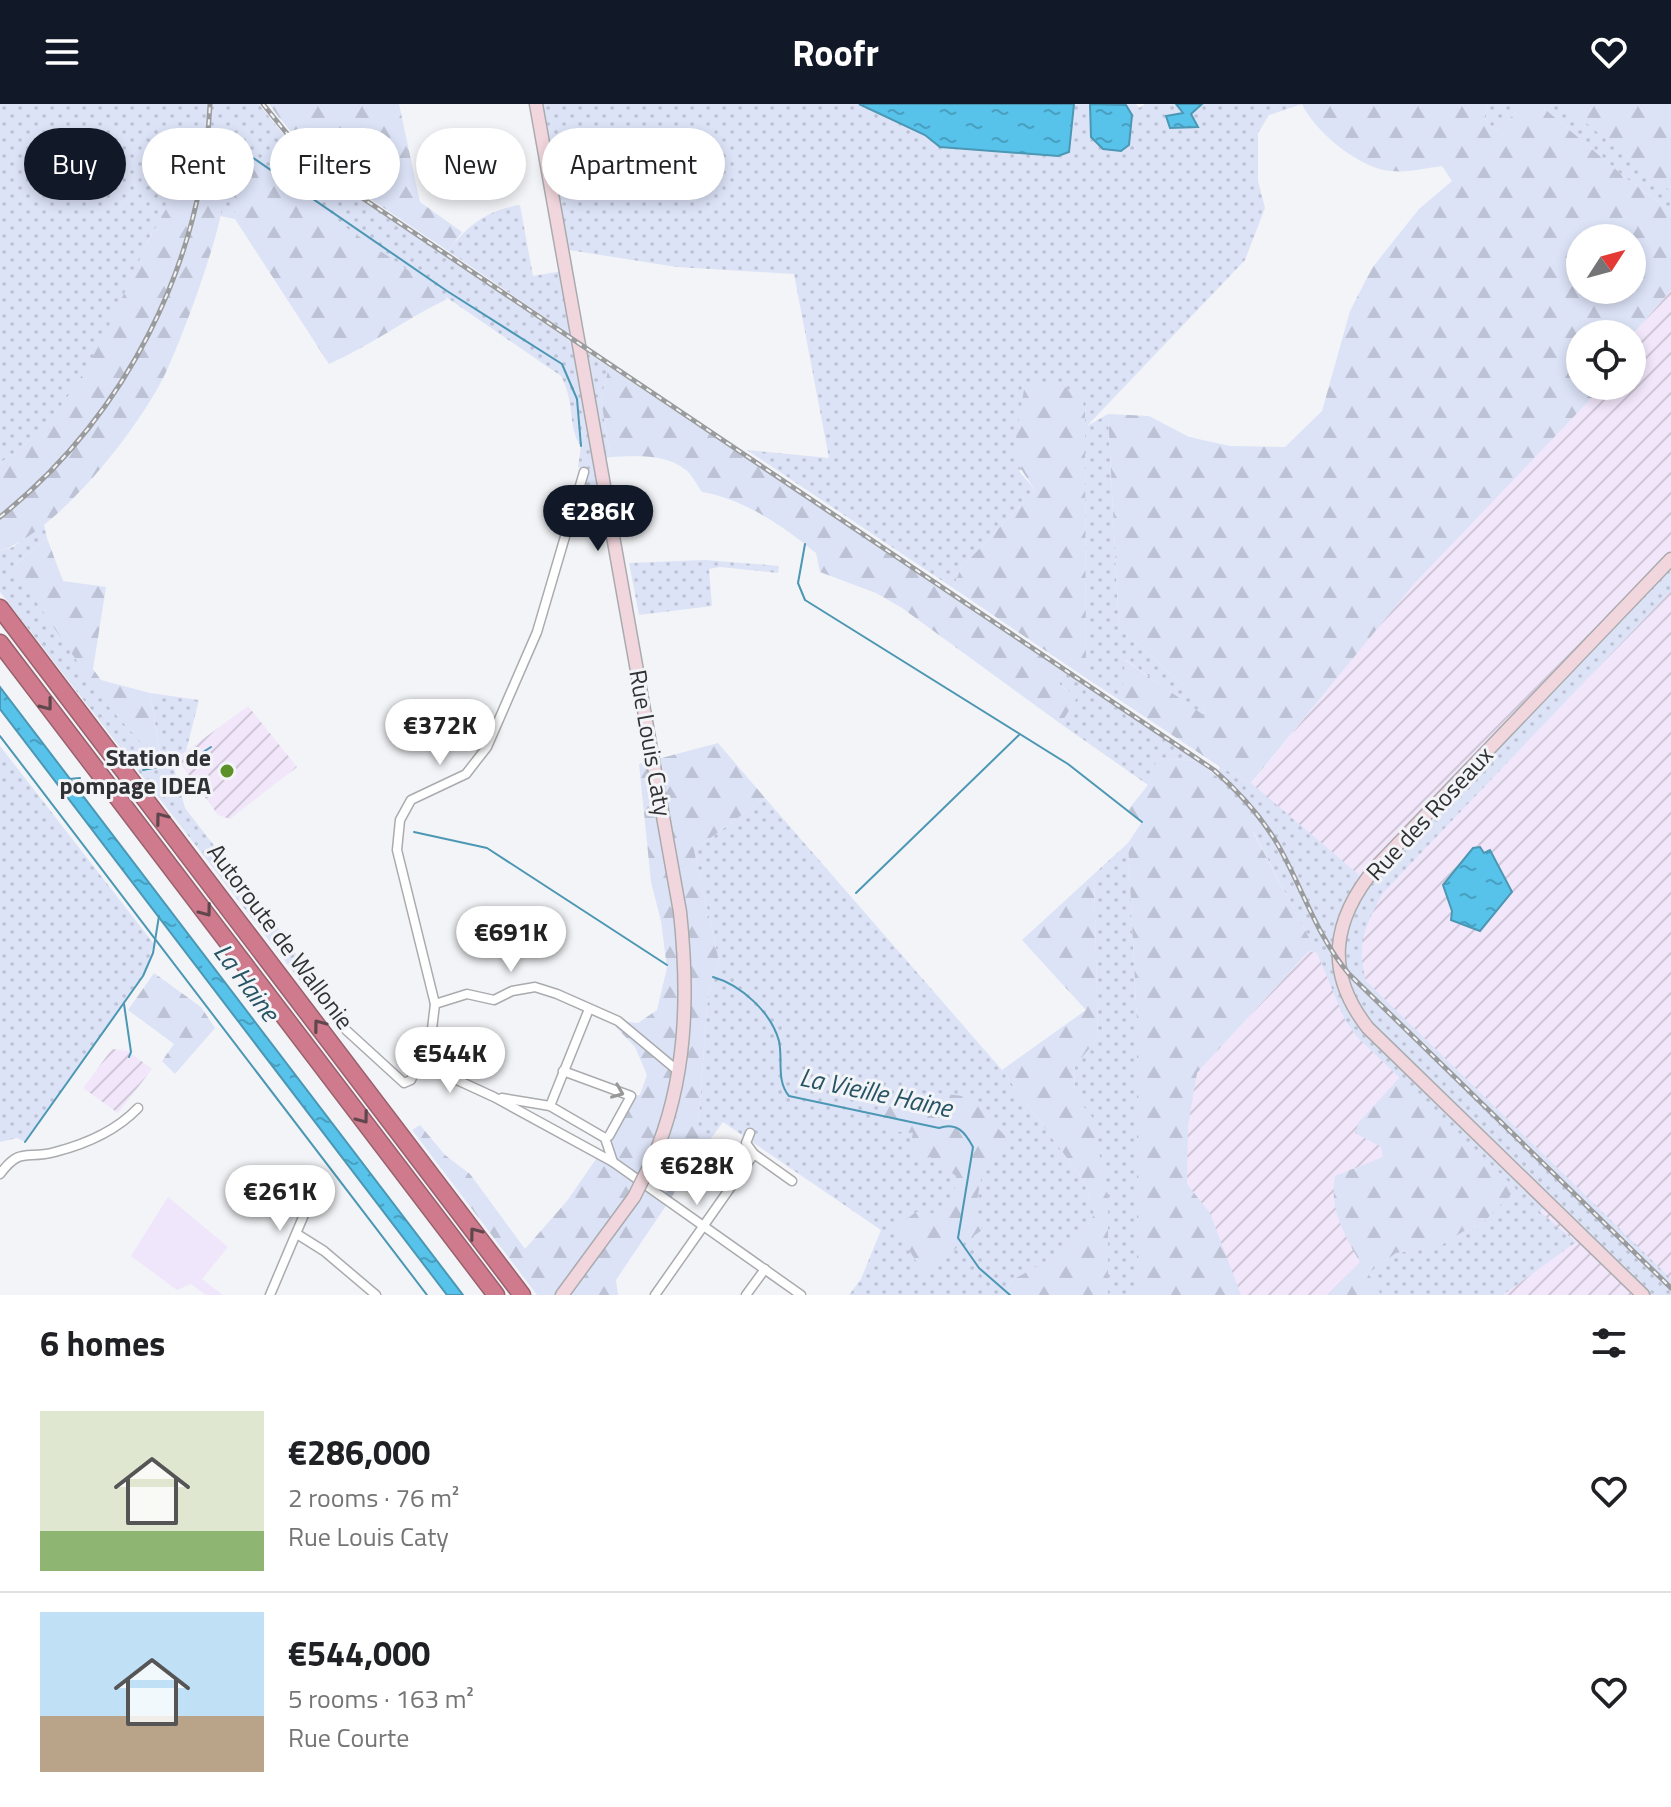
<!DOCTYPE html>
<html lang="en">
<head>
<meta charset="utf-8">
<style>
  body { margin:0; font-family:"Titillium Web",sans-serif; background:#f2f2f2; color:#202124; height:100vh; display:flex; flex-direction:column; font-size:30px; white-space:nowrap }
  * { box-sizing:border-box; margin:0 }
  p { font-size:26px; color:#757577 }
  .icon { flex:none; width:44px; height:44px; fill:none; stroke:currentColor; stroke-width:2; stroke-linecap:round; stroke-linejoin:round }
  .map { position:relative; height:1191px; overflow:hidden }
  .sheet { display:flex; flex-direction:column; background:#fff; flex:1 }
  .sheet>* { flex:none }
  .hud { position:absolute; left:24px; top:24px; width:800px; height:72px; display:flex; gap:16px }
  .needle { width:52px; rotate:54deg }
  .tools { position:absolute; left:1566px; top:120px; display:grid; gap:16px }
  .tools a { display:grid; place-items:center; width:80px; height:80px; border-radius:50%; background:#fff; box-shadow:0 4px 12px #0003; font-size:40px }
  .price { position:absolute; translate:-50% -68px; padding:0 18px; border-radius:28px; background:#fff; color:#222; font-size:26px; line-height:52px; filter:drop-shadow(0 2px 4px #0008) }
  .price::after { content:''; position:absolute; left:50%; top:48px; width:24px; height:18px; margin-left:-12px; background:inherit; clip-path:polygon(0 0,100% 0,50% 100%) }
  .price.active { background:#111827; color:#fff }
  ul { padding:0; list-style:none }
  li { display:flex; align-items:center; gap:24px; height:200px; padding:0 40px }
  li+li { border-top:2px solid #e0e0e0 }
  li span { display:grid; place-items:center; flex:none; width:224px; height:160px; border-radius:0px; color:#555 }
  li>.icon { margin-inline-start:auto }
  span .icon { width:96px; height:96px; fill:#fffc; stroke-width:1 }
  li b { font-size:34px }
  h2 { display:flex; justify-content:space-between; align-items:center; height:96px; padding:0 40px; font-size:34px }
  .chip { padding:0 28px; border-radius:36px; background:#fff; box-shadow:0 4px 12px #0003; font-size:28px; line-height:72px }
  .chip.active { background:#111827; color:#fff }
  header { display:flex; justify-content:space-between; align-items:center; height:104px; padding:0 40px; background:#111827; color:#fff; font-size:36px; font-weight:700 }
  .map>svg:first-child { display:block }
  .industrial { fill:url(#industrial-furrows) }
  .education { fill:#f0e6fb }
  .grass { fill:url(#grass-dots) }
  .forest { fill:url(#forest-firs); fill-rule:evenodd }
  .water { fill:url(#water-ripples); stroke:#4b97b4; stroke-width:2 }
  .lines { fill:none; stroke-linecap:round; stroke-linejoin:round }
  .stream { stroke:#4b97b4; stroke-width:2 }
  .street-casing { stroke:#aaabae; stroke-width:11 }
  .secondary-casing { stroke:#aaabae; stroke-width:15 }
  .highway-casing { stroke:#98616d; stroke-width:19 }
  .street { stroke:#fff; stroke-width:8 }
  .secondary { stroke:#f1d7dd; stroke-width:12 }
  .highway { stroke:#d07b8d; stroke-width:16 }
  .rail-casing { stroke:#9a9b9d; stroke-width:5 }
  .rail { stroke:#f3f4f7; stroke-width:2; stroke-dasharray:6; stroke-linecap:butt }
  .secondary-bridge-casing { stroke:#aaabae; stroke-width:15; stroke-linecap:butt }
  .secondary-bridge { stroke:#f1d7dd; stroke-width:12 }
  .oneway { stroke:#60474d }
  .oneway2 { stroke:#989898 }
  .poi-dot { fill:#5c912a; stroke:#f3f4f7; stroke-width:3 }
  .labels { text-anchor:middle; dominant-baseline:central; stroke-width:6; stroke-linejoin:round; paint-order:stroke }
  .street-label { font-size:24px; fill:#303132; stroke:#f3f4f7 }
  .poi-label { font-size:24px; font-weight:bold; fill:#303132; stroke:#f3f4f7; text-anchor:end }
  .water-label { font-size:26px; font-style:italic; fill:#275465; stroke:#f3f4f7 }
</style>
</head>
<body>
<header><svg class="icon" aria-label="menu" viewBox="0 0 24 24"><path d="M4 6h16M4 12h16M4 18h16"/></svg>Roofr<svg class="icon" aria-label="heart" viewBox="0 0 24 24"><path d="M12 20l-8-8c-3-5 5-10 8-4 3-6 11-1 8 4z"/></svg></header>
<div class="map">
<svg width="1671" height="1191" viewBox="0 0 1671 1191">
  <defs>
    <pattern id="industrial-furrows" width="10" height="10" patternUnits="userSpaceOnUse" patternTransform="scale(2)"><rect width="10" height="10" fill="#f1e6fa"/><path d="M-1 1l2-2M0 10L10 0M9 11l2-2" fill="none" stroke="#cfc6d7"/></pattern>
    <pattern id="grass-dots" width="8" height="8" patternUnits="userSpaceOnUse" patternTransform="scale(2)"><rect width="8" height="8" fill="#dce3f7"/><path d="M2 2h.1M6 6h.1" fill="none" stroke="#bdc3d4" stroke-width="1.8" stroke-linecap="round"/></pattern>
    <pattern id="forest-firs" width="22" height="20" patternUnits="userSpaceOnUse" patternTransform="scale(2)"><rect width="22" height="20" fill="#dce3f7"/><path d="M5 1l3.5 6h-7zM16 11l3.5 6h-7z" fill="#bdc3d4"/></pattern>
    <pattern id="water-ripples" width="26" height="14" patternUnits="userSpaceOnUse" patternTransform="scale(2)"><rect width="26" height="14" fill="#57c3eb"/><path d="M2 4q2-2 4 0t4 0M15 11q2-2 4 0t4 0" fill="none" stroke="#489fbf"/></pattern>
  </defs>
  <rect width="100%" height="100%" fill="#f3f4f7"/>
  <g class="industrial">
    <polygon points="1671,186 1671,1191 1007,1191 1197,969 1309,847 1316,849 1238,696 1408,486 1507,379 1603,282 1632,282 1632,231"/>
    <polygon points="248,602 297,663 230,715 218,711 182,662 180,652"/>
    <polygon points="112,945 128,947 152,965 118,1009 83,984"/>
  </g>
  <polygon class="education" points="168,1093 228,1143 202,1175 223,1191 206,1191 191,1180 177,1186 131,1152"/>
  <g class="grass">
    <path d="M0,0h259l31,39 38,34 247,167 26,163 -7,6 -11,1 -6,-5 9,-38 -8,-4 3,-21c-14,-19 -5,-42 -20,-70l-318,-219 -9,12 1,50 -15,-3 1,-4 -69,21c-38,84 -72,178 -152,230z"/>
    <polygon points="541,0 859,0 925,31 941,43 1058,52 1069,48 1074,0 1090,0 1091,33 1103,45 1129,41 1132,11 1125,0 1136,0 1139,4 1145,0 1176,0 1184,10 1166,13 1190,10 1202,0 1302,0 1269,11 1258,29 1258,77 1265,104 1245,156 1087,322 1108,310 1119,524 1203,598 1205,613 1126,556 1121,597 1086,574 1085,324 1019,367 1035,386 961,464 953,484 747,346 829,354 794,170 677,163 569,146"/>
    <polygon points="1488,0 1525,0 1496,27 1484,14"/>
    <polygon points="1539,0 1563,0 1671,87 1671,107 1627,75"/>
    <path d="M520,101l13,71 30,-5 11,66 -126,-86c20,-26 39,-41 72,-46z"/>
    <polygon points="586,248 609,263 601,295 610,353 605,354"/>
    <polygon points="44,420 47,434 13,462 162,660 150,589 199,596 186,647 172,657 185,704 288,837 332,909 332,918 0,488 0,447 13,443"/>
    <path d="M1671,455v32l-289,303c-17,33 -26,50 -16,87l305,298v16h-18l-96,-93 -18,9 37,31 -73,53h-122l-14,-22 29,-20 42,-6 26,-16 12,-1 40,-41 -159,-152 -12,-17 -28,-67 -64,-122 5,-8 -42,-47 4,-9 31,16 114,97z"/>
    <polygon points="705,456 779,462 778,469 720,463 709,465 712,502 639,511 629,459"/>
    <polygon points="1059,563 1197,657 1158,654 1148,681 1061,620 1077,593 1060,581"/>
    <polygon points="0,642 154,840 143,872 25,1038 17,1034 0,1038"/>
    <path d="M765,694l237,272 82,111 10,33c-15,34 -53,49 -83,67l-4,14h-158l12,-16 20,-49 -158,-108 -11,15 -14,-10 10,-132 11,-34 -25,-111z"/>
    <polygon points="1128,739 1137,919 1137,1191 1108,1191 1108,1092 1074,990 1075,962 1098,934 1094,770"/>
  </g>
  <g class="forest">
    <path d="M269,0h130l21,98 42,30 -14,19c-64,-44 -134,-83 -179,-147z"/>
    <path d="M1302,0h186l-4,14 12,13 29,-27h14l88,75 44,32v79l-39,45 -52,-1v52h23l-190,199 -162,198 -31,-16 -99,-66 4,-41 80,56 -2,-14 -84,-74 -11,-214 41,2 40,21 41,9 55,1 37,-36 28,-100 22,-43 47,-59 33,-28 -10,-15c-16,2 -35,7 -51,5 -31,-2 -77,-40 -89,-67zM1580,134h52v52h-52z"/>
    <polygon points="1563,0 1671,0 1671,87 1662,81"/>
    <path d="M243,53l200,137 4,5c-41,20 -77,47 -118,65l-94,-145 -1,-50z"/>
    <path d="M222,67c0,14 1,29 -1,43 -9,42 -36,116 -54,156 -25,55 -109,162 -167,181v-88c81,-53 110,-144 151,-227 10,-20 23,-39 34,-59z"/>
    <path d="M609,263l450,300 1,18 17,12 -16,27 -159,-116 -26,-15 -56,-21 -4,-19c-33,-27 -72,-54 -114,-61 -5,-7 -10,-17 -16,-22 -20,-17 -52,-14 -76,-13l-9,-58z"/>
    <polygon points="1033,277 1063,282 1082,293 1085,308 1086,574 953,484 961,464 1035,386 1013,353 1024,285"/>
    <polygon points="47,434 63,477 106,483 93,565 101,576 150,589 162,662 108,602 12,463"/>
    <polygon points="718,639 765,694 694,746 719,857 708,891 698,1022 712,1033 616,1176 618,1191 537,1191 412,1026 420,1021 445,1051 470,1070 525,1145 567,1097 598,1052 613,1057 612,1036 633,992 640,991 647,971 635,943 615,922 618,917 638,919 657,906 667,864 661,817 651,778 639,660"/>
    <polygon points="1157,654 1197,657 1216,672 1258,719 1253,728 1317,849 1309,847 1197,969 1188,1022 1187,1080 1210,1109 1241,1191 1137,1191 1137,919 1128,739 1142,718 1128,706 1148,681"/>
    <path d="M1094,770l4,164 -23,28 -1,28 18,23 16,79v99h-101l4,-14c30,-18 68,-33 83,-67l-10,-33 -82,-111 84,-60 -64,-70z"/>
    <polygon points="154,869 201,903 215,924 175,970 162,957 174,940 128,906"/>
    <path d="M1400,973l116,112 -40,41 -12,1 -26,16 -42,6 -28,20 13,22h-53l32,-33c-16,-28 -31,-53 -25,-86l48,-19 -2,-10 -26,-14 4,-11z"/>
    <path d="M933,988l36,5 36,39c5,18 -10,23 -22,33l-7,36 6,25 -59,42 -28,-44 21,-16 25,2 12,-7 3,-31 -26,-19 -17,4 -4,-11 4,-17 -32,-3 2,-35 23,2z"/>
  </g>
  <g class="water">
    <polygon points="859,0 1074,0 1069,48 1058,52 940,43 925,31"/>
    <polygon points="1090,0 1126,1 1132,11 1129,41 1121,47 1103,45 1091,33"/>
    <polygon points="1176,0 1202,0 1191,10 1198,23 1170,24 1166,12 1183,9"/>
    <polygon points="0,583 463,1191 447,1191 0,605"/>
    <polygon points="1480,743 1484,749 1490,746 1512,788 1480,827 1451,816 1452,807 1443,781 1473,744"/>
  </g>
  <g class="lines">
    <g class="stream">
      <polyline points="223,39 246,49 447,187 562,260 577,295 581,342"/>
      <polyline points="805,440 798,479 805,496 1068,660 1142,718"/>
      <polyline points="0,632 427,1191"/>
      <polyline points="186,659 211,643"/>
      <polyline points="143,666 168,661"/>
      <polyline points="69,675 80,674"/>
      <polyline points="414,728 487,744 667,861"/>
      <polyline points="856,789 1019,631"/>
      <path d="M713,873c28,8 58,35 66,64 4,18 -3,40 10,55l150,32c18,-6 26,4 34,19l-15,91 21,30 31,27"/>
      <polyline points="124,900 131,948 129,953"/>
      <polyline points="25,1038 143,872 153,849 159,812"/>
    </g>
    <defs>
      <g id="street">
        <polyline points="569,424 578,417 610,412"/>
        <polyline points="435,900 467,890 494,896 512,887 535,883 557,890 618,917 678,967"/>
        <polyline points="346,926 404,979 411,976 432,925 435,900 397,746 400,716 411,696 466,670 487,643 537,528 584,368"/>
        <polyline points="420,959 494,993 613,1058 801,1191"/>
        <polyline points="502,994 550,1002 605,1034 609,1032 631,992 563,967"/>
        <polyline points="550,1002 589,905"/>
        <polyline points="605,1034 613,1058"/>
        <polyline points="754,1050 792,1077"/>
        <path d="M0,1070c21,-28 26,-14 55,-22 31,-8 61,-21 83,-44"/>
        <polyline points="297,1130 324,1147 376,1191"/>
        <polyline points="270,1191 317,1080"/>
        <polyline points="655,1191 754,1050 746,1039 750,1029"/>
        <polyline points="746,1191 765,1165"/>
      </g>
      <g id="secondary">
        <path d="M536,0l144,808c9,84 7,168 -27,247"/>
        <polyline points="562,1191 634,1093"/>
        <path d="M1643,1191l-275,-267c-44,-56 -36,-108 8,-161l295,-308"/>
      </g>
      <g id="highway">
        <polyline points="0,504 522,1191"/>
        <polyline points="0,539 496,1191"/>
      </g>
    </defs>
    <use href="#street" class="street-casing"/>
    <use href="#secondary" class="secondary-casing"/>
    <use href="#highway" class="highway-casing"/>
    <use href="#street" class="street"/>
    <use href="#secondary" class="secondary"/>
    <use href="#highway" class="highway"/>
    <defs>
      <g id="rail">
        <path d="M263,0l38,47 45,36 868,583c25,22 47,46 64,75 25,44 38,90 71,129l322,314"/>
        <path d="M0,413c126,-101 202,-252 210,-413"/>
      </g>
    </defs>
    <use href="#rail" class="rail-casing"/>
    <use href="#rail" class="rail"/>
    <defs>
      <polyline id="secondary-bridge" points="634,1093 653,1055"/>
    </defs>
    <use href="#secondary-bridge" class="secondary-bridge-casing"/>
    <use href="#secondary-bridge" class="secondary-bridge"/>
  </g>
  <defs><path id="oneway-chevron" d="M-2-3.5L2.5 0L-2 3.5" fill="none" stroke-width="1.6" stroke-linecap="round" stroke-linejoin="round" transform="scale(2)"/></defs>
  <g class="oneway">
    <use href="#oneway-chevron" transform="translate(47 601) rotate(52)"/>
    <use href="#oneway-chevron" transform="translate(161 714) rotate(-127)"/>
    <use href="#oneway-chevron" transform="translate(206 807) rotate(53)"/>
    <use href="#oneway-chevron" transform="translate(319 921) rotate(-127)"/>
    <use href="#oneway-chevron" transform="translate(363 1014) rotate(53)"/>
    <use href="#oneway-chevron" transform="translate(475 1129) rotate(-127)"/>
  </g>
  <use class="oneway2" href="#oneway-chevron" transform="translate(618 988) rotate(22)"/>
  <circle class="poi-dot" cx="227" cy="667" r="8"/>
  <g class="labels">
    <g class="street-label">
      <text transform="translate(651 639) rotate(80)">Rue Louis Caty</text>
      <text transform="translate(1429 709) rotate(-47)">Rue des Roseaux</text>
      <text transform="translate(281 832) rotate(53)">Autoroute de Wallonie</text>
    </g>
    <g class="poi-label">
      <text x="211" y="653">Station de<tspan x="211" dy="28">pompage IDEA</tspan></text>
    </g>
    <g class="water-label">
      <text transform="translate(247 878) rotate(53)">La Haine</text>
      <text transform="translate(876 988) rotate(12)">La Vieille Haine</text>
    </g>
  </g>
</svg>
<div class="tools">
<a><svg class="needle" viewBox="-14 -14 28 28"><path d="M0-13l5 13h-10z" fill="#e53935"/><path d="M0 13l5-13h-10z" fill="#757577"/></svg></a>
<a><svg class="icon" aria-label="locate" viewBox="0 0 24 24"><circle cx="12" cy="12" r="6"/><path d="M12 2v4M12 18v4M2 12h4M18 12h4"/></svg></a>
</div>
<b class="price active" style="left:598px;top:449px">€286K</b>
<b class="price" style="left:440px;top:663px">€372K</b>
<b class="price" style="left:511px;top:870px">€691K</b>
<b class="price" style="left:450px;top:991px">€544K</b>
<b class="price" style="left:697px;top:1103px">€628K</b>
<b class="price" style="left:280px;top:1129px">€261K</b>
<div class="hud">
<a class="chip active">Buy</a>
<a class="chip">Rent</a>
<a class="chip">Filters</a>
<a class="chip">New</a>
<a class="chip">Apartment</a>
</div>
</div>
<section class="sheet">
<h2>6 homes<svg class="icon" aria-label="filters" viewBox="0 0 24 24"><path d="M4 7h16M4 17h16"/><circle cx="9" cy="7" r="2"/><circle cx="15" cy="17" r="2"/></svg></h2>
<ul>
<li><span style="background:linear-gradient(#dfe7d0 75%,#8fb573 0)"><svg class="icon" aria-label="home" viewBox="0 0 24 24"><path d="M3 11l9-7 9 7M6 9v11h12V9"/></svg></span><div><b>€286,000</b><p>2 rooms · 76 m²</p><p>Rue Louis Caty</p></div><svg class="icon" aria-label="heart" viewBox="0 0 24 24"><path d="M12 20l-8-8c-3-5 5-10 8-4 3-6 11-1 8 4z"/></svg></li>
<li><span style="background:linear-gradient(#bfe0f5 65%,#b9a48a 0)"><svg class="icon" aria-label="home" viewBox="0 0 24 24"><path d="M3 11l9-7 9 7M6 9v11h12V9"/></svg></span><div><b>€544,000</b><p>5 rooms · 163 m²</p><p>Rue Courte</p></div><svg class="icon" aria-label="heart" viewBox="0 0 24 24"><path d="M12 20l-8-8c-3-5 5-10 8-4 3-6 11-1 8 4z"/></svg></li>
</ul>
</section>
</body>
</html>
